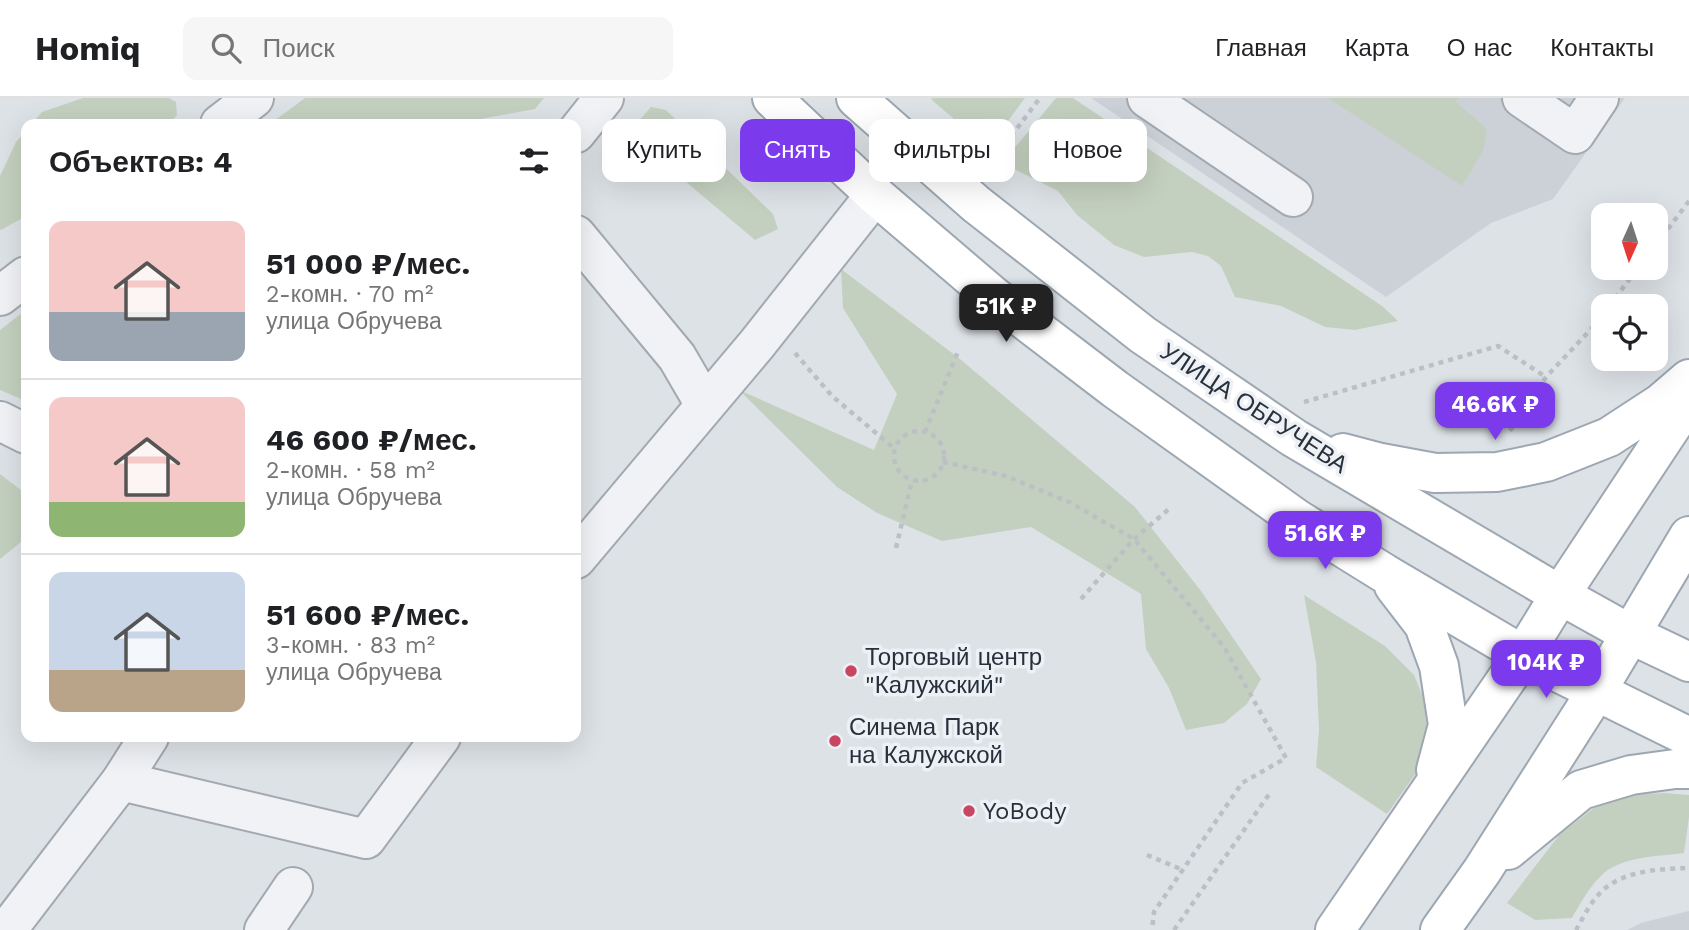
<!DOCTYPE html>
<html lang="ru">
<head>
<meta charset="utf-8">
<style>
  body { margin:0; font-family:"Work Sans",sans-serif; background:#f6f6f6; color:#202124; height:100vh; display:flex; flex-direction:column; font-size:26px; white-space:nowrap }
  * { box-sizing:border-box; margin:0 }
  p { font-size:23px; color:#757577 }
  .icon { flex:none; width:38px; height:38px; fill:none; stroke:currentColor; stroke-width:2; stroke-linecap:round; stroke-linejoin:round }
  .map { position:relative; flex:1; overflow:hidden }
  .details { position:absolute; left:21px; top:21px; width:560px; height:623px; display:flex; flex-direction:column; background:#fff; border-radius:14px; box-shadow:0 7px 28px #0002 }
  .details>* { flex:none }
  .top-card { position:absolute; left:602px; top:21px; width:665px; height:63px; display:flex; gap:14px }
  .needle { width:46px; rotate:183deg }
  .controls { position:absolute; left:1591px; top:105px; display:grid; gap:14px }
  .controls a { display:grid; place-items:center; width:77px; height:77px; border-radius:14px; background:#fff; box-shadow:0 7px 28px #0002; font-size:35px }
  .price { position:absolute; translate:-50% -60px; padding:0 16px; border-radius:14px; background:#7c3aed; color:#fff; font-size:23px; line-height:46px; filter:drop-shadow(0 2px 4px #0008) }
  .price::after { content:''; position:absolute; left:50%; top:42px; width:21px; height:16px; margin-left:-10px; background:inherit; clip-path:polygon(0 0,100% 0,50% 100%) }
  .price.selected { background:#222; color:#fff }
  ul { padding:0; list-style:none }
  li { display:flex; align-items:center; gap:21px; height:175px; padding:0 28px }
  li+li { border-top:2px solid #e0e0e0 }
  li span { display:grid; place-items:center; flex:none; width:196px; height:140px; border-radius:14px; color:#555 }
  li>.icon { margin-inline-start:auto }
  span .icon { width:84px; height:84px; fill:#fffc; stroke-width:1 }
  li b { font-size:30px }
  h2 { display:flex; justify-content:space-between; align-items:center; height:84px; padding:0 28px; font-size:30px }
  .chip { padding:0 24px; border-radius:14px; background:#fff; box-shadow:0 7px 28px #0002; font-size:24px; line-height:63px }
  .chip.selected { background:#7c3aed; color:#fff }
  header { display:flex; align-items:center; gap:42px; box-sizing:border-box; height:98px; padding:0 35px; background:#fff; border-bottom:2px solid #e0e0e0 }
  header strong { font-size:33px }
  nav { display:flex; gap:38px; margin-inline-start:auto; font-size:24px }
  .search { width:490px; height:63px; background:#f6f6f6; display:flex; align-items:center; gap:18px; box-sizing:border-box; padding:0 24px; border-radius:14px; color:#757577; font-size:26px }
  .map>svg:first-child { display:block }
  .built { fill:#ccd1d8 }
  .green { fill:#c4d0bf }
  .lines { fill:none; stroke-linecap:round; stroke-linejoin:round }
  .minor-casing { stroke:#a3a9b0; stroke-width:42 }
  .major-casing { stroke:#9da7b2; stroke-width:42 }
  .path { stroke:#bcc0c5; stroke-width:4.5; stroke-dasharray:5 5; stroke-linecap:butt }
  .minor { stroke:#f0f2f5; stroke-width:38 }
  .major { stroke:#fff; stroke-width:38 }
  .poi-dot { fill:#c84662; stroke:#edf0f4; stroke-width:2.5 }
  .labels { text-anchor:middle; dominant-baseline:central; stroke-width:7; stroke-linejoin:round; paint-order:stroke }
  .street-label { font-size:24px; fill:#28303c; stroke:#edf0f4 }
  .poi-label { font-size:24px; fill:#28303c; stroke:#edf0f4; text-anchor:start }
</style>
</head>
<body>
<header>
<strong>Homiq</strong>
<div class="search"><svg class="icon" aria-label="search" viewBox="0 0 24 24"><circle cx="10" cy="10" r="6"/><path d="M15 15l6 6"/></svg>Поиск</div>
<nav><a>Главная</a><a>Карта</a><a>О нас</a><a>Контакты</a></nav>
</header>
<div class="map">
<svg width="1689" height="832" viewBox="0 0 1689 832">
  <rect width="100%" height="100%" fill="#dde2e7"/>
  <g class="built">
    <polygon points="1091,0 1625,0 1553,101 1491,125 1386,199"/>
    <polygon points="1689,813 1689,832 1627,832 1641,825"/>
  </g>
  <g class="green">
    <polygon points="83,0 169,0 176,4 177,17 169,26 32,26 42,14"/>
    <polygon points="305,0 544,0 535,11 453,26 270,26"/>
    <polygon points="931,0 1025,0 988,50 933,3"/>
    <polygon points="1056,0 1073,0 1382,208 1398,223 1355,232 1325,229 1281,208 1235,199 1221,168 1208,158 1192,154 1144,159 1114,147 1077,117 1058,93 1002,65"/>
    <polygon points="1328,0 1458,0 1456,4 1487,31 1483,53 1462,88"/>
    <polygon points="651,9 666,12 773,116 778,131 755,142 628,35"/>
    <polygon points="26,33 26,118 1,132 0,131 0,78 16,44"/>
    <polygon points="841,171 960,261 1135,409 1201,493 1261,581 1247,606 1224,625 1186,632 1169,590 1146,551 1141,496 1031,429 942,443 877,415 837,389 739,292 874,352 897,296 843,210"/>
    <polygon points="26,212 26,303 0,292 0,232"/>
    <polygon points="0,376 26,396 26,440 0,461"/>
    <polygon points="1304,497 1385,548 1414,577 1423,599 1428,639 1423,665 1387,716 1316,669 1319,632 1316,564"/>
    <path d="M1664,695l25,2v22l-5,36c-23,3 -49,3 -71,14 -18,9 -31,34 -41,51l-37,2 -28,-17 53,-69 34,-26 36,-13z"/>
  </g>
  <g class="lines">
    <defs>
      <g id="minor">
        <polyline points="1147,0 1293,99"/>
        <polyline points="1522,0 1575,36 1599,0"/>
        <polyline points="220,26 254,0"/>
        <polyline points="576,35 604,0"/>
        <polyline points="576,137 677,259 705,307"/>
        <polyline points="0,198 26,178"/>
        <polyline points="0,323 26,336"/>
        <polyline points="576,461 757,246 875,97"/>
        <polyline points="121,683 366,741 441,639"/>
        <polyline points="7,832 121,683 149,639"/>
        <polyline points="264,832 293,789"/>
      </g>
      <g id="major">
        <polyline points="772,0 875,97 992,197 1115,291 1297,421 1384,475 1523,557 1689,639"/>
        <polyline points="856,0 976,106 1143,237 1294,340 1560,497 1630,536 1689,564"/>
        <polyline points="1343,355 1381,365 1435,375 1497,374 1546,364 1609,339 1661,305 1689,281"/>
        <polyline points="1394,488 1424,527 1439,568 1448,627 1436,672"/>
        <polyline points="1508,752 1581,692 1631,677 1675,671 1689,671"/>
        <polyline points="1335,832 1523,557 1560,497 1689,302"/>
        <polyline points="1440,832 1482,773 1596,594 1689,438"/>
      </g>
    </defs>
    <use href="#minor" class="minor-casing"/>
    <use href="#major" class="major-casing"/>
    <g class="path">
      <polyline points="987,70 1040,0"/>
      <polyline points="1656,147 1689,103"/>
      <polyline points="1609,208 1638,170"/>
      <polyline points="795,255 832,298 895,351"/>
      <polyline points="1304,304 1498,248 1546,279"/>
      <polyline points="1510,333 1546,279 1594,228 1603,217"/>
      <circle cx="919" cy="358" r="25"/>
      <polyline points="925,334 959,251"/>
      <polyline points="943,364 1006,378 1069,404 1134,441 1224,549 1286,660 1242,685 1154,814 1152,832"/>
      <polyline points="896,450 912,382"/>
      <polyline points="1081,501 1134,441 1170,410"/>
      <polyline points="1147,757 1183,772"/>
      <polyline points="1174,832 1270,695"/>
      <path d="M1576,832c7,-12 14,-27 24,-37 22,-23 60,-24 89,-25"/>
    </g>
    <use href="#minor" class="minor"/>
    <use href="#major" class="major"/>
  </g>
  <g class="poi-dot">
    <circle cx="851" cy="573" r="7"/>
    <circle cx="835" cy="643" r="7"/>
    <circle cx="969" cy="713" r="7"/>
  </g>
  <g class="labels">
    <g class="street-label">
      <text transform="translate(1254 310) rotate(33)">УЛИЦА ОБРУЧЕВА</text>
    </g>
    <g class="poi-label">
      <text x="865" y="559">Торговый центр<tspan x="865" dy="28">"Калужский"</tspan></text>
      <text x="849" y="629">Синема Парк<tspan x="849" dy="28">на Калужской</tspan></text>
      <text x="983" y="713">YoBody</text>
    </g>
  </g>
</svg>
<div class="controls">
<a><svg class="needle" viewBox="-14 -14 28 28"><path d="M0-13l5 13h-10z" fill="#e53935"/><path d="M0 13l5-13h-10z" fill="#757577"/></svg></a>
<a><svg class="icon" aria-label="locate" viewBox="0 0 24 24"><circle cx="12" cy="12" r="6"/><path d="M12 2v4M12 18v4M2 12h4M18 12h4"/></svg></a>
</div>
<b class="price selected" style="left:1006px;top:246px">51K ₽</b>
<b class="price" style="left:1495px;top:344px">46.6K ₽</b>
<b class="price" style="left:1325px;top:473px">51.6K ₽</b>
<b class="price" style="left:1546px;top:602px">104K ₽</b>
<div class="top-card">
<a class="chip">Купить</a>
<a class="chip selected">Снять</a>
<a class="chip">Фильтры</a>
<a class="chip">Новое</a>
</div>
<section class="details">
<h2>Объектов: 4<svg class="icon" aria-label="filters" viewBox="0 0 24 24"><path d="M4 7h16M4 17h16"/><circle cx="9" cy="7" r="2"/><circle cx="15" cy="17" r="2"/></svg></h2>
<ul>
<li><span style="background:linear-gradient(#f6c9c9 65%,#9aa5b1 0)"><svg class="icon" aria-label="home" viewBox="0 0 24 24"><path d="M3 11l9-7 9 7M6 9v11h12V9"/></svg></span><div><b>51 000 ₽/мес.</b><p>2-комн. · 70 m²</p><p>улица Обручева</p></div></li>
<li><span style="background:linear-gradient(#f6c9c9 75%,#8fb573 0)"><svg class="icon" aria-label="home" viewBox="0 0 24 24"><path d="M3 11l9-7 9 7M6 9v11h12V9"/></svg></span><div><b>46 600 ₽/мес.</b><p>2-комн. · 58 m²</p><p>улица Обручева</p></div></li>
<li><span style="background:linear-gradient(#c9d6e8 70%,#b9a48a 0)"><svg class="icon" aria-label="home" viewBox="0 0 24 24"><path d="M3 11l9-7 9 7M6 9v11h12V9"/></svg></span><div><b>51 600 ₽/мес.</b><p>3-комн. · 83 m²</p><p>улица Обручева</p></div></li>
</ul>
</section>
</div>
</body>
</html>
